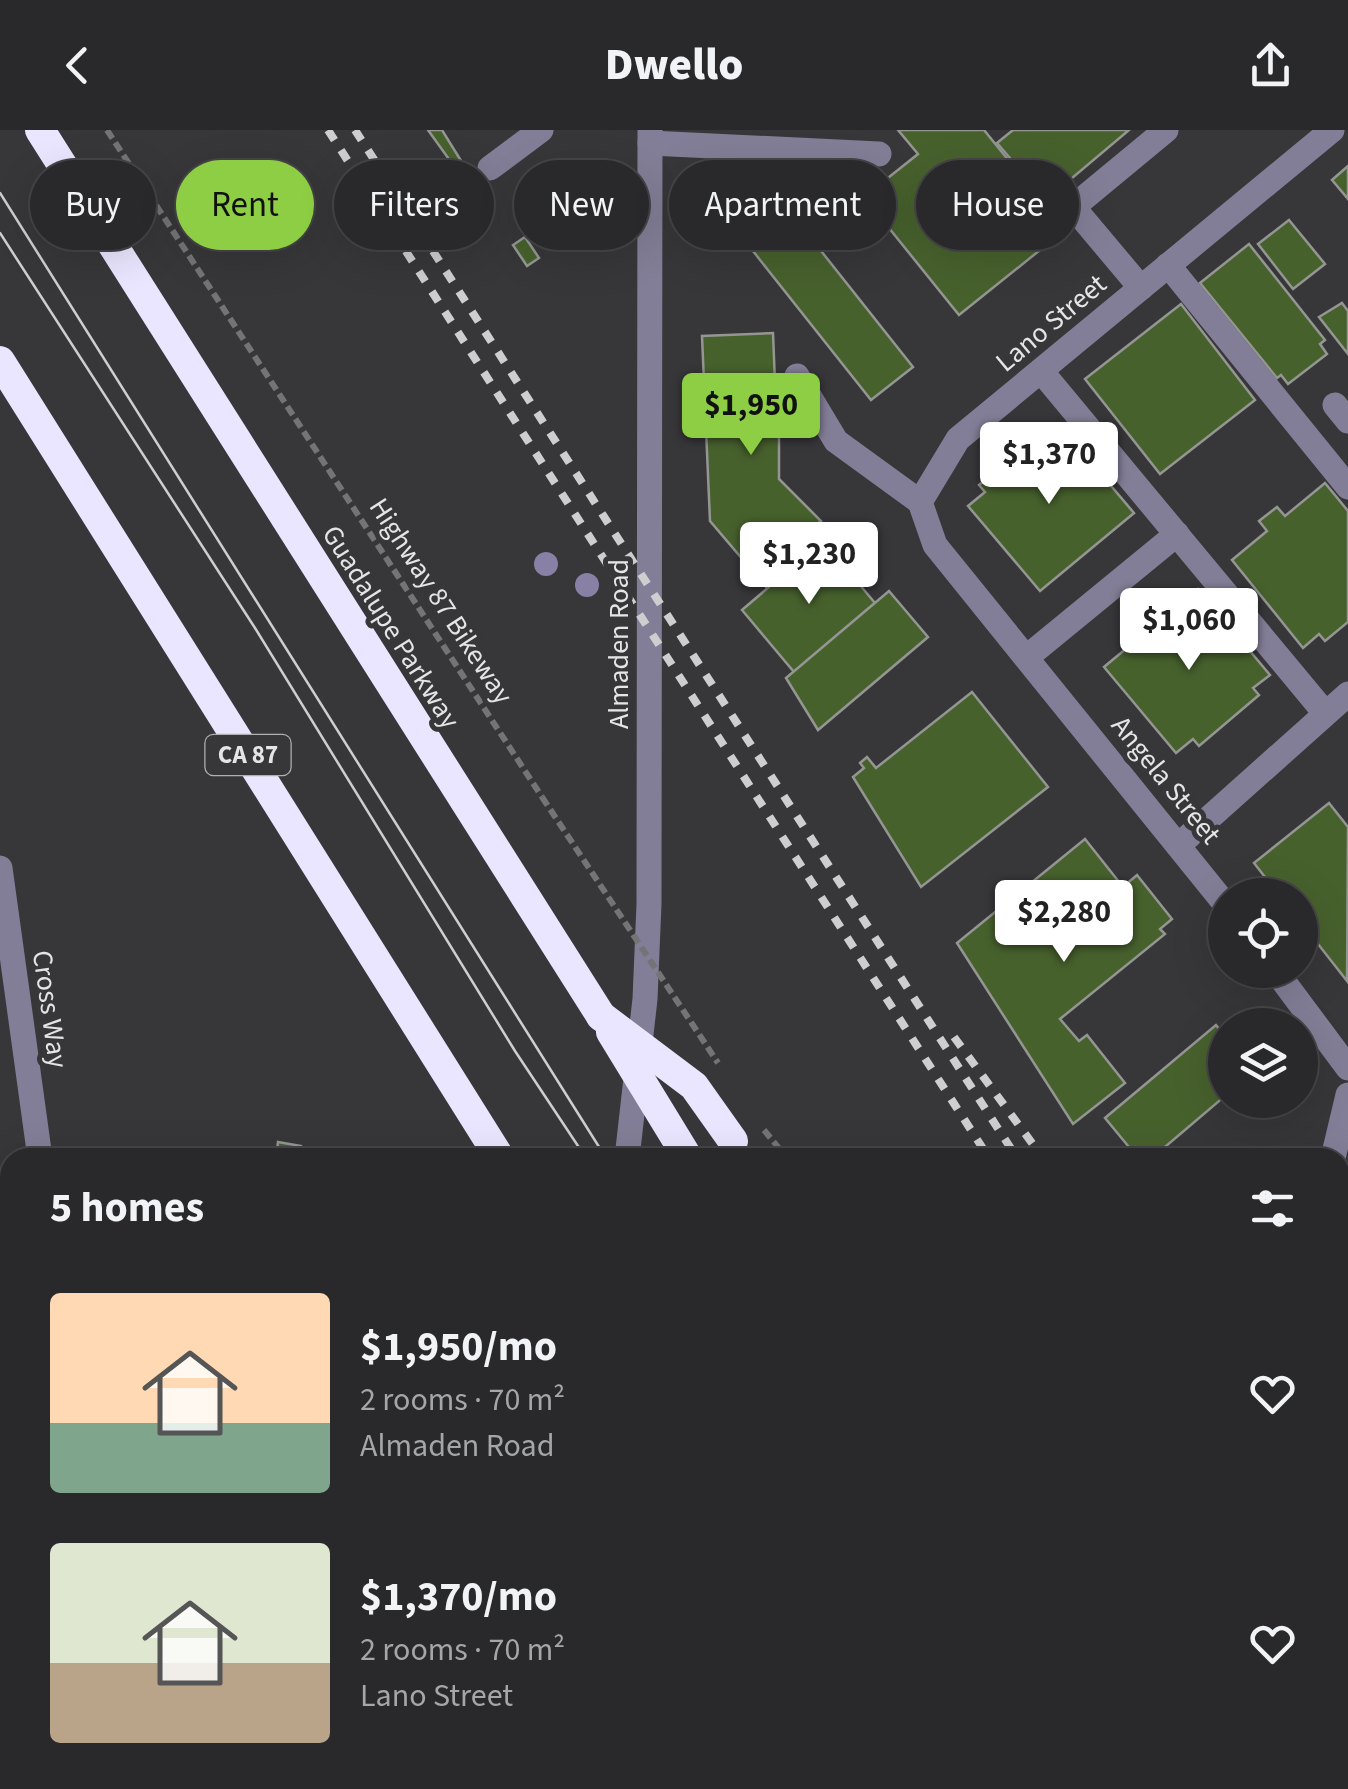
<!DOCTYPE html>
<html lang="en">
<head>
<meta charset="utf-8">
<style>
  body { margin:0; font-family:"Source Sans 3",sans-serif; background:#353437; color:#f1f3f6; height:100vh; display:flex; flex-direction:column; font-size:38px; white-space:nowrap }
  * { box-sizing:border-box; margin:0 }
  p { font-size:32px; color:#a5a6a9 }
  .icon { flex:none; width:55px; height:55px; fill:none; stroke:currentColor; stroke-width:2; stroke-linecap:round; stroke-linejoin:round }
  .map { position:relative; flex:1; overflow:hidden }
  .sheet { position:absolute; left:0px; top:1018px; width:1350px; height:642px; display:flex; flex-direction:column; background:#29282b; border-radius:30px 30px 0 0; box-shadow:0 10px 40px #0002,0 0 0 2px #454447 }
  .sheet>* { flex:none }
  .guide { position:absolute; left:30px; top:30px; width:1290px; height:90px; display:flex; gap:20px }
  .controls { position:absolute; left:1208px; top:748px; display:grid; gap:20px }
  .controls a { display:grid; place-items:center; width:110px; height:110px; border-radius:50%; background:#29282b; box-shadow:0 10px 40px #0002,0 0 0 2px #454447; font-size:50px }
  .price { position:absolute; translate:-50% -85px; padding:0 22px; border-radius:10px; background:#fff; color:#222; font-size:32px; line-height:65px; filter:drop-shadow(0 2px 5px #0008) }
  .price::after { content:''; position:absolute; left:50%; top:60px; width:30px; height:22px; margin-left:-15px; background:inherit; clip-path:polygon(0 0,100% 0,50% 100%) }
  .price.current { background:#8dce44; color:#111 }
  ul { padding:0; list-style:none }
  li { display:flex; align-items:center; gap:30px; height:250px; padding:0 50px }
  li span { display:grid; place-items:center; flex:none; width:280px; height:200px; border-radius:10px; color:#555 }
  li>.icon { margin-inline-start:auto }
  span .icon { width:120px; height:120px; fill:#fffc; stroke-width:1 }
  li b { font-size:42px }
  h2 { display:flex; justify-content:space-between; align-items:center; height:120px; padding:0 50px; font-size:42px }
  .tag { padding:0 35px; border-radius:45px; background:#29282b; box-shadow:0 10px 40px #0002,0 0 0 2px #454447; font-size:35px; line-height:90px }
  .tag.current { background:#8dce44; color:#111 }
  header { display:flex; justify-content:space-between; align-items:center; height:130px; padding:0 50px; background:#29282b; font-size:45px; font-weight:800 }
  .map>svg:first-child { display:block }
  .building { fill:#47612d; stroke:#949693; stroke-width:2.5 }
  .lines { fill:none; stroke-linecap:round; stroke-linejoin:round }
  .path { stroke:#747376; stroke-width:6; stroke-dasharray:10 5; stroke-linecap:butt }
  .minor { stroke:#827e97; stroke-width:25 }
  .highway { stroke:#eae6ff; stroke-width:30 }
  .tram { stroke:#ceced0; stroke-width:2.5 }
  .rail { stroke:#ceced0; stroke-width:8; stroke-dasharray:12 12; stroke-linecap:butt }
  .path-bridge { stroke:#747376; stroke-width:6; stroke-dasharray:10 5; stroke-linecap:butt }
  .highway-bridge { stroke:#eae6ff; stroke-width:30 }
  .tree { fill:#8880a5 }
  .labels { text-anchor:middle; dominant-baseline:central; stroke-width:10; stroke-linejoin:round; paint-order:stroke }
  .shield { fill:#373639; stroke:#b1b0b3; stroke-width:2.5 }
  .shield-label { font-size:25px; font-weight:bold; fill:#e5e5e7 }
  .street-label { font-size:28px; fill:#e5e5e7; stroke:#373639 }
</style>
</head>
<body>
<header><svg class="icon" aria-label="back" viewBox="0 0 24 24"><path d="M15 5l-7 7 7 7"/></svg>Dwello<svg class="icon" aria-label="share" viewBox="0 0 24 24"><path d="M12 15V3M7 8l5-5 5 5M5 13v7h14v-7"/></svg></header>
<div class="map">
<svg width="1348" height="1659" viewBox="0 0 1348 1659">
  <rect width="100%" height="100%" fill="#373639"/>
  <g class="building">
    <polygon points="428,0 442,0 463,34 456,39"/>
    <polygon points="898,0 984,0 1065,100 959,185 864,67 918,24"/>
    <polygon points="1013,0 1129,0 1046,70 997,13"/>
    <polygon points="1348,36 1348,69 1332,50"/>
    <polygon points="772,59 913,237 871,270 730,92"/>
    <polygon points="1289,90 1325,134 1293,159 1258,114"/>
    <polygon points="525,107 539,128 527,136 513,115"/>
    <polygon points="1249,114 1325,210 1320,214 1327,224 1288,254 1281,245 1277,248 1200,153"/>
    <polygon points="1342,173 1348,181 1348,224 1319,187"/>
    <polygon points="1181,174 1255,270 1160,344 1085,249"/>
    <polygon points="773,203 775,253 779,253 779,349 821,391 817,394 828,407 767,458 710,391 702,206"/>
    <polygon points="1062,298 1134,383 1040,461 968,376 985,362 979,355 1040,305 1045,311"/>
    <polygon points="1325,353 1348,381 1348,492 1325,511 1319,504 1303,518 1232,430 1267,401 1259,391 1277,377 1285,386"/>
    <polygon points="823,411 875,473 794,542 742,480"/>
    <polygon points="1198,459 1270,545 1253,558 1259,565 1199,616 1193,609 1176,623 1104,537"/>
    <polygon points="889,461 928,507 818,600 786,548"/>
    <polygon points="972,562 1048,657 921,757 853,647 864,638 860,633 867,627 876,638"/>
    <polygon points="1329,673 1348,697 1347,851 1300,791 1300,765 1279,765 1254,733"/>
    <polygon points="1085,709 1123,757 1137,745 1172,789 1160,799 1165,804 1060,889 1079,911 1087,905 1125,953 1073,994 957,813"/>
    <polygon points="1216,895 1225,906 1225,966 1152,1028 1138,1028 1105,988"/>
    <polygon points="278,1012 301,1016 300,1027 304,1028 276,1028"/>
    <polygon points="0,1639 10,1641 10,1650 63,1650 114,1659 0,1659"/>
    <polygon points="342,1650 340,1659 236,1659 197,1652"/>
  </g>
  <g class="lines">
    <g class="path">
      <polyline points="107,0 542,667"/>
      <polyline points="764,1000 787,1028"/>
      <polyline points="1305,1650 1311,1659"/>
    </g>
    <g class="minor">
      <polyline points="650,13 879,24"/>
      <polyline points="490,38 541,0"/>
      <polyline points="1168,135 1348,357"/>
      <polyline points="1141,158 1073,77 1166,0"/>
      <polyline points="1041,241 1325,583"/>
      <polyline points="797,246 836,311 920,372"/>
      <polyline points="1335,275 1348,291"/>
      <polyline points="920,372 958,309 1332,0"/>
      <polyline points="920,372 935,415 1225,774"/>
      <polyline points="1027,527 1177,404"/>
      <polyline points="1180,714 1348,564"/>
      <polyline points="0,738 40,1028"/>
      <polyline points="1275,840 1348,938"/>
      <polyline points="627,1028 645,869 649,774 650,0"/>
      <polyline points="1333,1028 1348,965"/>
      <polyline points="1340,1056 1348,1067"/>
      <polyline points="0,1111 10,1113"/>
      <polyline points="1340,1258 1348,1271"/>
      <polyline points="430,1659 433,1650"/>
    </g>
    <g class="highway">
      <polyline points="40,0 601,886"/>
      <polyline points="0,231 500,1028"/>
      <polyline points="840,1650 845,1659"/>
      <polyline points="895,1650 900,1659"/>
      <polyline points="1080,1650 1086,1659"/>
      <polyline points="1226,1650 1233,1659"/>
    </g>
    <g class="tram">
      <polyline points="0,63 606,1028"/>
      <polyline points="0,103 255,498 515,921 586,1028"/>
      <polyline points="980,1650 985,1659"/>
      <polyline points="1006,1650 1012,1659"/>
    </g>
    <g class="rail">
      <polyline points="328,0 989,1028"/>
      <polyline points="355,0 1017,1028"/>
      <polyline points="954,907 1043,1028"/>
      <polyline points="1340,1489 1348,1501"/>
      <polyline points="1340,1526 1348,1539"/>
      <polyline points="1340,1572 1348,1584"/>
    </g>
    <polyline class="path-bridge" points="542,667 718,933"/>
    <g class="highway-bridge">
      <polyline points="601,886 694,956 733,1011"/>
      <polyline points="611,902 688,1028"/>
    </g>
  </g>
  <g class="tree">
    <circle cx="546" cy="434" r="12"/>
    <circle cx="587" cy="455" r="12"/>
  </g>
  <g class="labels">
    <rect class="shield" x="205.5" y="605" width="85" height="40" rx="8"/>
    <g class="shield-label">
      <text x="248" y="625">CA 87</text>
    </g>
    <g class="street-label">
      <text transform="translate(1051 193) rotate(-40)">Lano Street</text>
      <text transform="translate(441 471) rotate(57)">Highway 87 Bikeway</text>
      <text transform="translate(391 497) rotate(58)">Guadalupe Parkway</text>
      <text transform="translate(619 514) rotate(-90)">Almaden Road</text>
      <text transform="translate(1166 650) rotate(51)">Angela Street</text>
      <text transform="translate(50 879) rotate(82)">Cross Way</text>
    </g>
  </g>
</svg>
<div class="controls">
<a><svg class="icon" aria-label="locate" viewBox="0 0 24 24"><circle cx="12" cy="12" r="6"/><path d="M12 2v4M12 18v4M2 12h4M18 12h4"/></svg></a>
<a><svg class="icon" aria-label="layers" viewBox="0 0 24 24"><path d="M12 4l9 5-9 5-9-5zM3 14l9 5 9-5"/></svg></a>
</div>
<b class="price current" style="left:751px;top:328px">$1,950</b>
<b class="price" style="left:1049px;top:377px">$1,370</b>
<b class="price" style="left:809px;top:477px">$1,230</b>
<b class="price" style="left:1189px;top:543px">$1,060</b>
<b class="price" style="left:1064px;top:835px">$2,280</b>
<div class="guide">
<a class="tag">Buy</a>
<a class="tag current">Rent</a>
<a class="tag">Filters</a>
<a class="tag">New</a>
<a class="tag">Apartment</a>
<a class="tag">House</a>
</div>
<section class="sheet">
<h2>5 homes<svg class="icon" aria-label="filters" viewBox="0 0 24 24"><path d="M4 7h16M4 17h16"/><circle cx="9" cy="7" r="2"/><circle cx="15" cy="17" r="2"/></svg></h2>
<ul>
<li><span style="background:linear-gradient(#ffd9b3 65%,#7fa58c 0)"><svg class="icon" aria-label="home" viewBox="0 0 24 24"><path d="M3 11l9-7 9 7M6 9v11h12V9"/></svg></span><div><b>$1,950/mo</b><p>2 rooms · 70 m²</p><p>Almaden Road</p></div><svg class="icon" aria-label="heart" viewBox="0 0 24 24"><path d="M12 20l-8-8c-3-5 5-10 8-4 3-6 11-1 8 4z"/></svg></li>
<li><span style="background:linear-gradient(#dfe7d0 60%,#b9a48a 0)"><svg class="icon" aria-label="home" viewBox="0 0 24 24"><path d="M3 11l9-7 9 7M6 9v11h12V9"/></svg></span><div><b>$1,370/mo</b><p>2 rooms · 70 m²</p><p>Lano Street</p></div><svg class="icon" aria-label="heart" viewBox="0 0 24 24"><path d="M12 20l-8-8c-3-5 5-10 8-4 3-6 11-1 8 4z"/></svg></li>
</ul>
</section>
</div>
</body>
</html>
